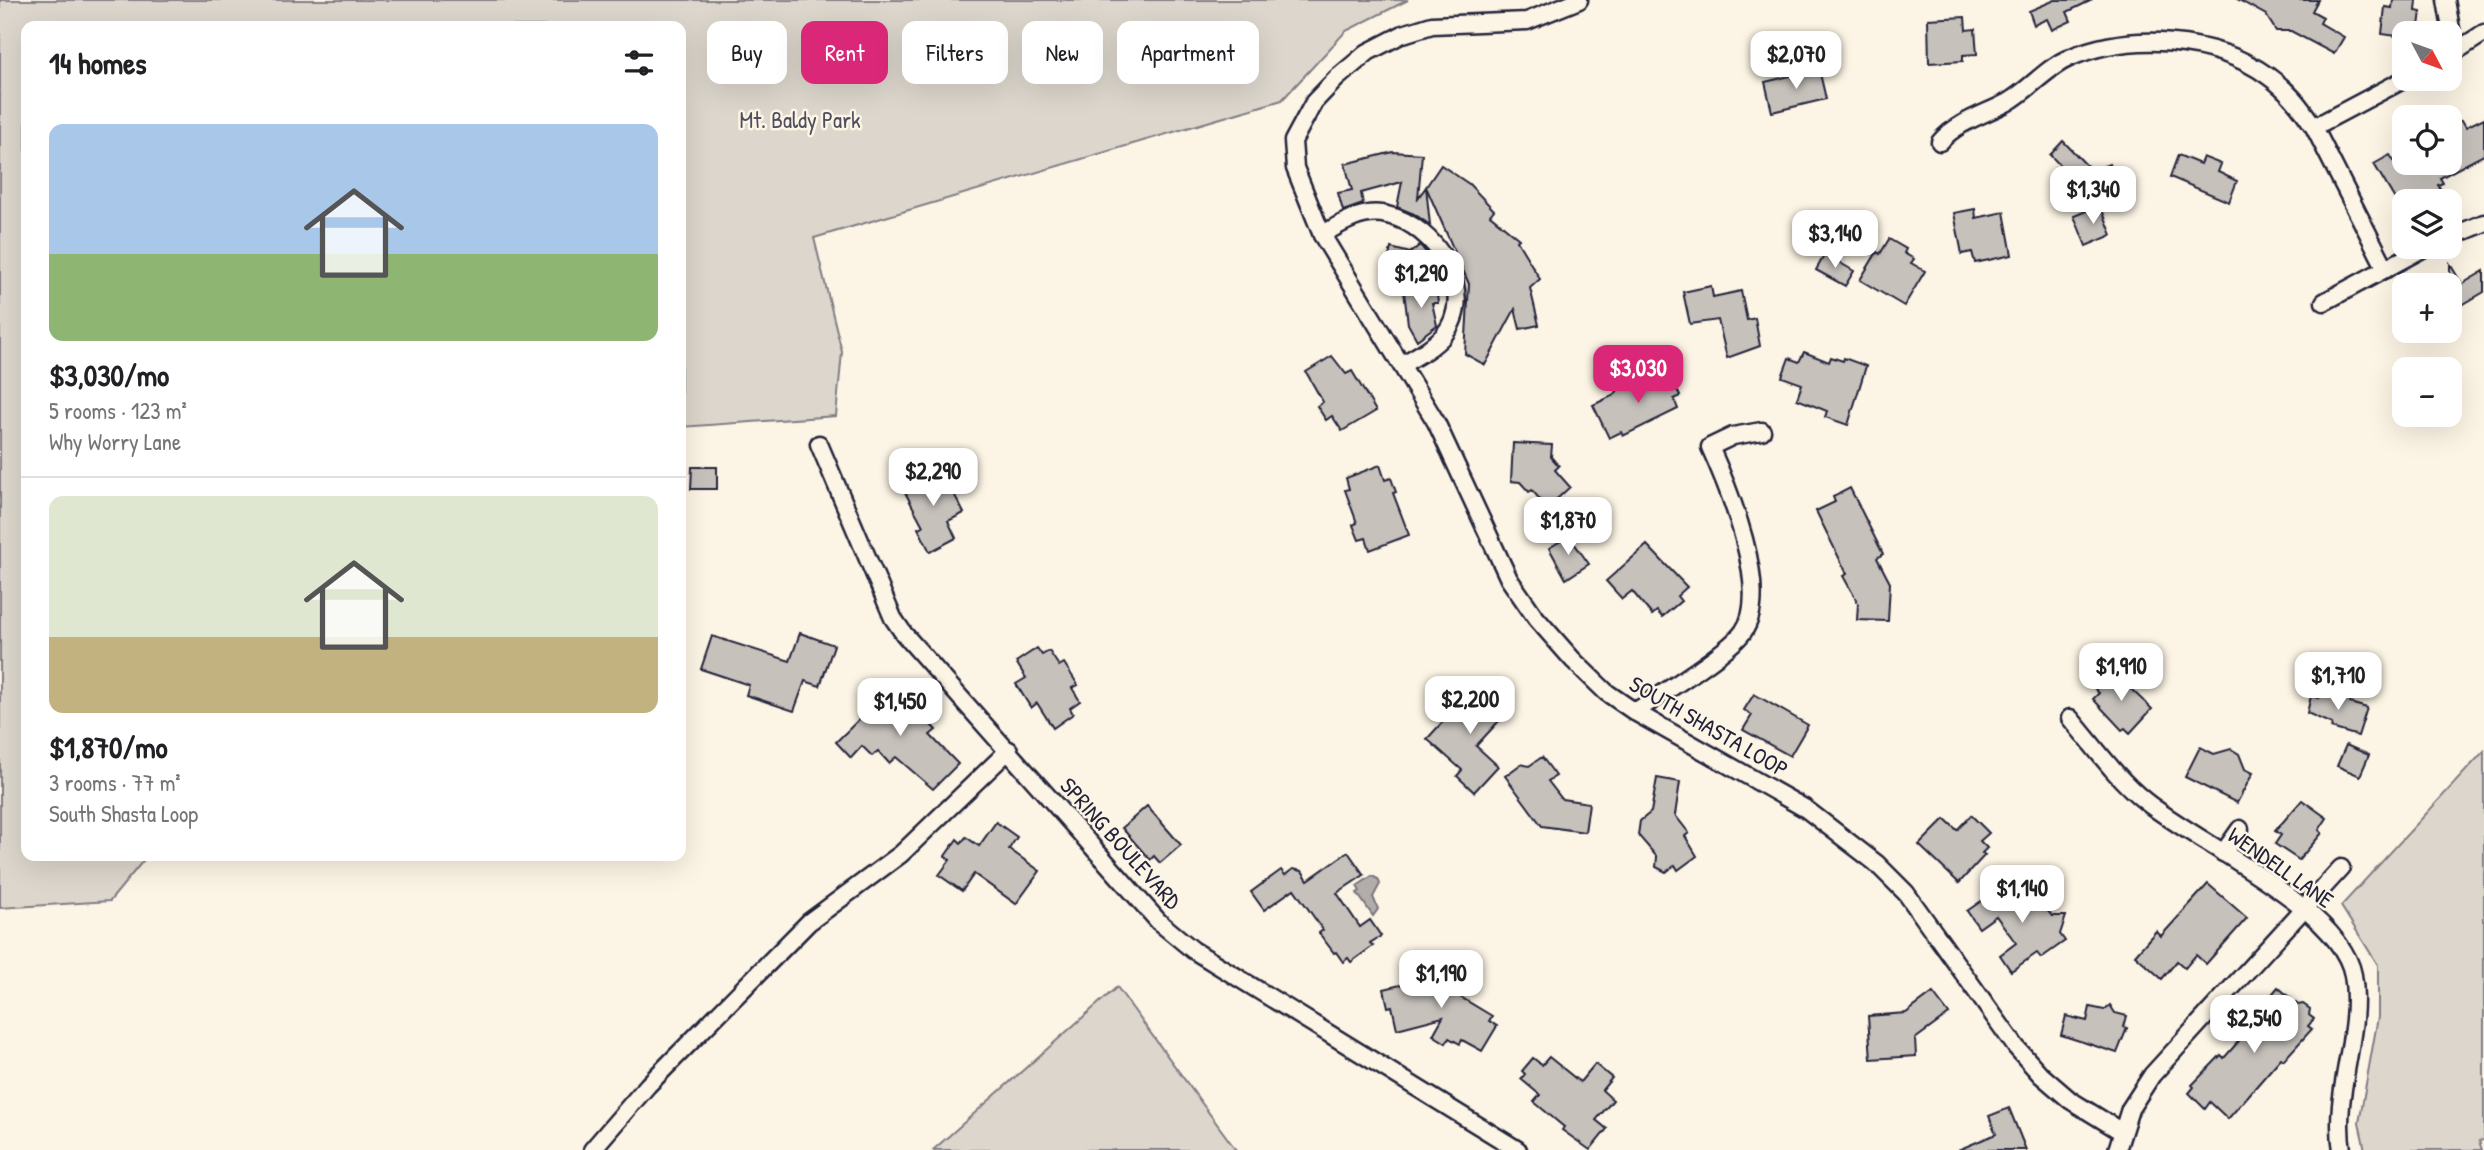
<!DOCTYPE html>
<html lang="en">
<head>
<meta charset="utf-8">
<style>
  body { margin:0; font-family:"Patrick Hand",sans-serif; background:#f2f2f2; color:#202124; height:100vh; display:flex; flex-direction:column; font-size:26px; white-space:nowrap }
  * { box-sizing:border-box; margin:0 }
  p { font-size:23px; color:#757577 }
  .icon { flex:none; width:38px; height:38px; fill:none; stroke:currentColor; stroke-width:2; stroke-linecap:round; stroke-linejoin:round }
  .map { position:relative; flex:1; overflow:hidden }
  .sheet { position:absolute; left:21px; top:21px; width:665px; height:840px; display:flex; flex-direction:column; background:#fff; border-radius:14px; box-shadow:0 7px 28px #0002 }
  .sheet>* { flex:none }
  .top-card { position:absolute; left:707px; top:21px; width:665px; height:63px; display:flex; gap:14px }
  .needle { width:46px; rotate:131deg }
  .buttons { position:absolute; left:2392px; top:21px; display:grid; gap:14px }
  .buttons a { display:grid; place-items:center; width:70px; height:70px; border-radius:14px; background:#fff; box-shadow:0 7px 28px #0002; font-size:35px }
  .price { position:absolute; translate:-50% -60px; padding:0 16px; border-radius:14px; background:#fff; color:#222; font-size:23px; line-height:46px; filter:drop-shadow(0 2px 4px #0008) }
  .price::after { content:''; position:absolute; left:50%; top:42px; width:21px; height:16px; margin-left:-10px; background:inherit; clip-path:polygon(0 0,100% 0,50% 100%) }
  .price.active { background:#db2777; color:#fff }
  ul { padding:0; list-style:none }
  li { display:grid; align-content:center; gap:14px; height:371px; padding:0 28px }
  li+li { border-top:2px solid #e0e0e0 }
  li span { display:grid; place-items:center; height:217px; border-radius:14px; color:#555 }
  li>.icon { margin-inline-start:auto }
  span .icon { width:126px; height:126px; fill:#fffc; stroke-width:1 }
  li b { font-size:30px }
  h2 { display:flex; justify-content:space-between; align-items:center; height:84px; padding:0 28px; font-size:30px }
  .pill { padding:0 24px; border-radius:14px; background:#fff; box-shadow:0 7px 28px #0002; font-size:24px; line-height:63px }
  .pill.active { background:#db2777; color:#fff }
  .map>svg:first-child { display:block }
  .green { fill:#dcd6cc; stroke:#7f7c84; stroke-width:2 }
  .water { fill:#b2adab; stroke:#78757e; stroke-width:2 }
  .building { fill:#c6c1bb; stroke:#22223b; stroke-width:2 }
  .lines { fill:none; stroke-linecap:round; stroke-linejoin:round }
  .minor-casing { stroke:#22223b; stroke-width:21 }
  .minor { stroke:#fcf5e5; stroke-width:16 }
  .labels { text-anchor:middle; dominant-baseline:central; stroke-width:5; stroke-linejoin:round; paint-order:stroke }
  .park-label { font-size:23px; fill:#504f5f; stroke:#fcf5e5 }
  .street-label { font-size:23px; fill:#22223b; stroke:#fcf5e5 }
</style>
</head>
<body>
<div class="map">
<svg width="2484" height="1150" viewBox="0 0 2484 1150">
  <rect width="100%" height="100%" fill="#fcf5e5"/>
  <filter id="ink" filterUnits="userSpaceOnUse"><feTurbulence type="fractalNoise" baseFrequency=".0143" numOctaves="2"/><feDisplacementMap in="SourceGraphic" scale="14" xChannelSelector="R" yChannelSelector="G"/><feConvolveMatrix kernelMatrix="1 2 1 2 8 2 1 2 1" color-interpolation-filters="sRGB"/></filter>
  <g filter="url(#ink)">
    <g class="green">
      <polygon points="0,0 1408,0 1346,31 1282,100 814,238 842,352 836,416 681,427 681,26 26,26 26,856 147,856 110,901 0,908"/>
      <polygon points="2484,751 2484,1140 2479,1141 2482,1150 2365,1150 2359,1123 2378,1017 2378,965 2341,906"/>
      <polygon points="1117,987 1236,1150 933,1150"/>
    </g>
    <polygon class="water" points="1372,876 1378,879 1380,884 1373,897 1378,909 1373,916 1357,893 1360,891 1357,886"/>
    <g class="building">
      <polygon points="2055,0 2092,0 2067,12 2071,21 2052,30 2047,19 2034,25 2029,11"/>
      <polygon points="2239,0 2318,0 2312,11 2323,17 2320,23 2344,37 2334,54 2291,31 2276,31 2266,15"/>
      <polygon points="2393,0 2417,0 2416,11 2421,12 2418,33 2404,33 2404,37 2382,34 2385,7 2392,8"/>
      <polygon points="1965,17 1966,30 1975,29 1977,54 1963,55 1963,61 1929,63 1928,19"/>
      <polygon points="1819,69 1826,99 1772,112 1765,82"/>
      <polygon points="2484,118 2484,155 2440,178 2443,183 2438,185 2444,195 2433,201 2396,201 2374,164 2390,155 2397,166 2402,163 2450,163 2450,126 2462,120 2466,127"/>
      <polygon points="2063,141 2092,171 2109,164 2117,182 2083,197 2078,184 2050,155"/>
      <polygon points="1393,152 1422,154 1418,198 1426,187 1430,225 1414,214 1397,207 1402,182 1361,193 1363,204 1343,211 1338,193 1352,190 1345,164"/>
      <polygon points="2178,155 2200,164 2203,157 2221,164 2218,172 2237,181 2229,202 2170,177"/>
      <polygon points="1441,165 1469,184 1494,210 1490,215 1519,239 1517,241 1540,279 1530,288 1539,325 1520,329 1515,309 1485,365 1465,354 1469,284 1426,187"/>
      <polygon points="2100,205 2112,235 2086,246 2074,216"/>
      <polygon points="1975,209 1976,218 2004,212 2012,255 1975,263 1972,252 1962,254 1954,213"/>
      <polygon points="1889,239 1906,249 1904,253 1914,259 1911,263 1925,271 1904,306 1860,280 1877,252 1880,254"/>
      <polygon points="1420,245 1434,262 1404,286 1403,277 1385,273 1391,248 1410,253"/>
      <polygon points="1825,254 1854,271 1845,286 1816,270"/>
      <polygon points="2450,264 2462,284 2484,271 2484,292 2450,312"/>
      <polygon points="1711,286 1713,297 1741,291 1747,320 1755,318 1760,346 1727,358 1718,320 1690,324 1683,292"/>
      <polygon points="1436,287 1438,303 1432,303 1437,325 1417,340 1408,324 1404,291"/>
      <polygon points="1804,352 1829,362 1831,357 1843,361 1844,358 1866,366 1848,425 1825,417 1827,411 1797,399 1802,384 1782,377 1789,358 1799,362"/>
      <polygon points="1332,356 1346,374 1352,371 1376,411 1342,431 1332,416 1326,420 1317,406 1323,402 1306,372"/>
      <polygon points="1654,371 1669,372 1680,396 1674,399 1678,409 1623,436 1621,432 1609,438 1593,405 1614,395 1621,386 1632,388 1647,382 1648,373"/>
      <polygon points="1513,443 1552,445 1551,457 1559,466 1555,470 1570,487 1547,508 1532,490 1529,492 1520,482 1511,481"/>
      <polygon points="1380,465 1385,480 1391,478 1396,492 1393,493 1409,535 1370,550 1366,538 1359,540 1353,525 1357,523 1345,490 1349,489 1346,478"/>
      <polygon points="692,467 717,467 717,489 691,489"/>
      <polygon points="927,469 937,488 948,482 964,513 948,521 956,538 930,552 918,528 923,526 900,483"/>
      <polygon points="1850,488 1883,554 1877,558 1890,583 1888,621 1857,620 1858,603 1843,576 1847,574 1816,511 1835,502 1833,497"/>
      <polygon points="1569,536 1589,564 1566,579 1549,548"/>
      <polygon points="1647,545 1687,587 1677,596 1681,601 1662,617 1657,611 1652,615 1632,591 1622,599 1606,581"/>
      <polygon points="800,633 834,645 820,686 805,681 794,711 746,695 749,685 701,669 712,636 790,661"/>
      <polygon points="1037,648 1042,655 1049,651 1059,666 1064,663 1078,685 1072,688 1080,701 1070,708 1073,714 1053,728 1037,703 1031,708 1016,684 1026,678 1016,662"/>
      <polygon points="2112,671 2152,709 2130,733 2125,728 2122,730 2093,699 2099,693 2095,689"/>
      <polygon points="893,686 936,730 930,735 958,764 933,789 896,757 889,763 878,751 872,756 862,746 851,758 836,742"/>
      <polygon points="2322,688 2344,695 2343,697 2351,699 2350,703 2367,708 2358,736 2331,728 2332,724 2307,713 2311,696 2319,698"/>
      <polygon points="1478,689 1488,698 1492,693 1510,709 1476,746 1498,766 1474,792 1457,776 1462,770 1427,739 1470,692 1473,695"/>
      <polygon points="1754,694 1808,725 1790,756 1743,730 1752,715 1744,710"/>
      <polygon points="2346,745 2369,755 2360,776 2337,766"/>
      <polygon points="2200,747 2214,754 2231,749 2239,754 2245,769 2253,773 2237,803 2185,777"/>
      <polygon points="1542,757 1556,776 1548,781 1562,799 1589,803 1585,832 1542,826 1505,776 1521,764 1529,766"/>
      <polygon points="1657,778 1680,782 1675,815 1689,833 1685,836 1697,856 1678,870 1675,865 1666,872 1656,867 1657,857 1638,835 1640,821 1651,812"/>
      <polygon points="2302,800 2327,818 2319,830 2322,833 2299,860 2275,844 2281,835 2275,831"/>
      <polygon points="1147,806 1181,845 1160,863 1154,856 1150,860 1122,828"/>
      <polygon points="1971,815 1989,833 1980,841 1987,848 1982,853 1985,855 1959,883 1919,845 1945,819 1957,830"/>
      <polygon points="996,822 1017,837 1009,849 1040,871 1016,904 974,874 962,891 939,875 950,860 945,856 957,839 961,843 966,837 979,846"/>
      <polygon points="1348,852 1364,875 1337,893 1360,927 1370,920 1381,936 1370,943 1373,946 1351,962 1348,958 1343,962 1336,952 1334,953 1319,933 1323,930 1294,889 1264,910 1251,892 1281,870 1285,875 1293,869 1302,871 1308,880"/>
      <polygon points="2208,884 2247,918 2206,964 2196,955 2185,968 2177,961 2162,979 2135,955 2156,931 2161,936"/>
      <polygon points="2027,886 2052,916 2066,916 2060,934 2065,941 2041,958 2037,953 2011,971 2000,955 2016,943 1996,916 1979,928 1967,911 1987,897 1993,905 2013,891 2015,895"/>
      <polygon points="1453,972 1459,996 1492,1016 1489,1021 1497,1026 1482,1051 1462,1040 1460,1044 1449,1038 1446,1043 1433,1035 1443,1017 1397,1029 1392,1006 1388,1007 1384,989"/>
      <polygon points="2278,987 2298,1005 2303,1004 2310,1009 2309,1015 2314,1019 2308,1026 2312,1029 2284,1060 2281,1058 2274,1066 2228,1119 2210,1102 2205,1109 2189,1093 2194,1087 2192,1085 2221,1055 2224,1058 2267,1009 2271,1001 2268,999"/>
      <polygon points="1933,993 1949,1014 1915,1039 1916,1056 1871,1059 1868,1016 1906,1013"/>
      <polygon points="2110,1005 2115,1013 2127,1016 2124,1027 2127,1028 2117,1053 2061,1035 2066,1016 2087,1021 2090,1007 2104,1010"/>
      <polygon points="1549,1057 1580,1082 1595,1064 1612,1078 1602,1090 1613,1100 1596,1120 1607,1129 1590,1150 1562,1130 1564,1127 1534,1102 1540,1095 1521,1079 1525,1074 1522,1071 1533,1058 1542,1065"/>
      <polygon points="2009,1108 2026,1150 1958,1150 1996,1134 1989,1116"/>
    </g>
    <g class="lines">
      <defs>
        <g id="minor">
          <polyline points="1579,0 1527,21 1432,25 1403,34 1368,52 1337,78 1314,102 1293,141 1295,168 1322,235 1436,422 1509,579 1536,618 1573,660 1606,692 1635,712 1806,809 1876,863 1906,893 2016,1047 2041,1075 2070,1100 2122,1132"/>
          <polyline points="2446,0 2455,52"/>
          <polyline points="2450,55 2484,33"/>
          <path d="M1940,142c16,-20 46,-28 68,-40 22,-13 38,-34 61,-44 60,-26 145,-21 199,18 20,14 33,31 46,51"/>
          <path d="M1322,235c19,-12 42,-26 65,-20 48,10 93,78 56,121 -11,12 -26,20 -40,28"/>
          <polyline points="2450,237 2484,223"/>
          <polyline points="2386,269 2314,127 2405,79"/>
          <polyline points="2324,302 2426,247"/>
          <polyline points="819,444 893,618 904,634 1159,922 1193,950 1518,1150"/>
          <path d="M1635,712c25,-18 92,-58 108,-80 29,-40 -15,-145 -33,-185l23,-11 29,-5"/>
          <path d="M2070,718c24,28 46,60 75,83 53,43 196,107 208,174 10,57 -21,117 -11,175"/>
          <polyline points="2223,853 2240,829"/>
          <polyline points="592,1150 648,1085 809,922 901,854 1009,750"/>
          <polyline points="2117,1150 2130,1109 2152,1075 2341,868"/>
        </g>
      </defs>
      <use href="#minor" class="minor-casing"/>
      <use href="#minor" class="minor"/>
    </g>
  </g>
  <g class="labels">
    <g class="park-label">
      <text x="800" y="119">Mt. Baldy Park</text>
    </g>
    <g class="street-label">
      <text transform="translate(1709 726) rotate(30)">SOUTH SHASTA LOOP</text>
      <text transform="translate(1121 843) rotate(48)">SPRING BOULEVARD</text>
      <text transform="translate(2281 867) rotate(35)">WENDELL LANE</text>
    </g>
  </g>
</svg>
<div class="buttons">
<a><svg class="needle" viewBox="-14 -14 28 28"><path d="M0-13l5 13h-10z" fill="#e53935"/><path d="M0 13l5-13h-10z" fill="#757577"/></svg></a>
<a><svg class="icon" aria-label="locate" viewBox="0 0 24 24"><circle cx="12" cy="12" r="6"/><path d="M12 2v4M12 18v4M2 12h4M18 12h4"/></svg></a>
<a><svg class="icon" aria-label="layers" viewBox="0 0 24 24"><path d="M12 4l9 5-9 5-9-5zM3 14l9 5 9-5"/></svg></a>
<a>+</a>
<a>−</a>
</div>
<b class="price" style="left:1796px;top:91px">$2,070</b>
<b class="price" style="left:2093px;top:226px">$1,340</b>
<b class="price" style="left:1835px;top:270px">$3,140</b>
<b class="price" style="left:1421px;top:310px">$1,290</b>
<b class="price active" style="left:1638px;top:405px">$3,030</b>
<b class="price" style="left:933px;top:508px">$2,290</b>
<b class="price" style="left:1568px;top:557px">$1,870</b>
<b class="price" style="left:2121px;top:703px">$1,910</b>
<b class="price" style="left:2338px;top:712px">$1,710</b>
<b class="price" style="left:1470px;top:736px">$2,200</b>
<b class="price" style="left:900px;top:738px">$1,450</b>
<b class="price" style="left:2022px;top:925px">$1,140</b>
<b class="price" style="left:1441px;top:1010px">$1,190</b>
<b class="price" style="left:2254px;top:1055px">$2,540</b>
<div class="top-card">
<a class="pill">Buy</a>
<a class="pill active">Rent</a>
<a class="pill">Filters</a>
<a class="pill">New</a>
<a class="pill">Apartment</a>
</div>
<section class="sheet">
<h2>14 homes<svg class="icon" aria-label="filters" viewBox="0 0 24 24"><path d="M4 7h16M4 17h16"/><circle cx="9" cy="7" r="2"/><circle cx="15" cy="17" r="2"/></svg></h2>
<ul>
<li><span style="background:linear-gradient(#a9c7e8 60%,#8fb573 0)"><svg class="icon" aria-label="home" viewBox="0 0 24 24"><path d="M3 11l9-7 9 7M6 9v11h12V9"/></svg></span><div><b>$3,030/mo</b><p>5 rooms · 123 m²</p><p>Why Worry Lane</p></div></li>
<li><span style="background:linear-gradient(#dfe7d0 65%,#c2b280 0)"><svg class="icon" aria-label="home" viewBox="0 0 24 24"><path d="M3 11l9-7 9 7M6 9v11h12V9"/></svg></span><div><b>$1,870/mo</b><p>3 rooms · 77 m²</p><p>South Shasta Loop</p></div></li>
</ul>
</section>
</div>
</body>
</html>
